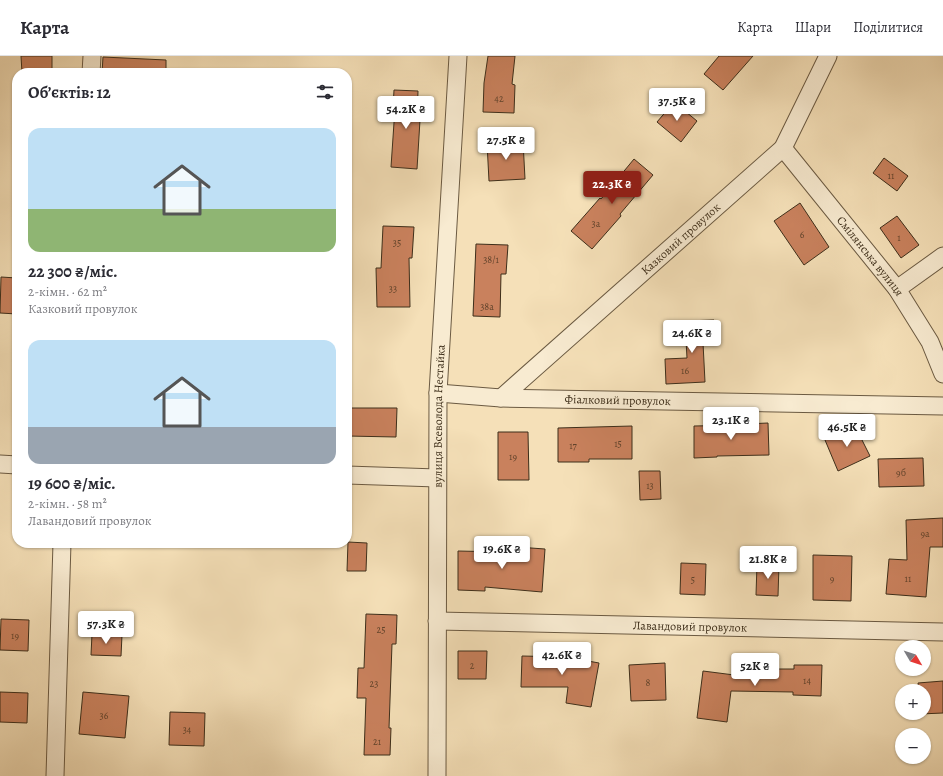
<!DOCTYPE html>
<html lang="uk">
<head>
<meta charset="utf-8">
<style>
  body { margin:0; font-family:Alegreya,serif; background:#f7f7f7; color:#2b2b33; height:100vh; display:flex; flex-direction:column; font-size:15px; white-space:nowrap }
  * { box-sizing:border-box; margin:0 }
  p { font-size:13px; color:#7c7c81 }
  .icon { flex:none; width:22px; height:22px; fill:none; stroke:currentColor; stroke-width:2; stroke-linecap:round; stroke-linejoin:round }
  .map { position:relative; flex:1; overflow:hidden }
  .drawer { position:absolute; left:12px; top:12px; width:340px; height:480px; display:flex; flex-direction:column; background:#fff; border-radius:16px; box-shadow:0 1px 3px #0004 }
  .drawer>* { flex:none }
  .needle { width:26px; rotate:129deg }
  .buttons { position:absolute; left:895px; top:584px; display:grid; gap:8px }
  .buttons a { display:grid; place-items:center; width:36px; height:36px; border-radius:50%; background:#fff; box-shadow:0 1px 3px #0004; font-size:20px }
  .price { position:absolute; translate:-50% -34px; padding:0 9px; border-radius:4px; background:#fff; color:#222; font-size:13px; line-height:26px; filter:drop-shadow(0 1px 2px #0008) }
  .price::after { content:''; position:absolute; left:50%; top:24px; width:12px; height:9px; margin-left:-6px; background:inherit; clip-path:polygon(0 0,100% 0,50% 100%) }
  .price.on { background:#8f2418; color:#fff }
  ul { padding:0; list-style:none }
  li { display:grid; align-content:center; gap:8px; height:212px; padding:0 16px }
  li span { display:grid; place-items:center; height:124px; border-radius:12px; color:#555 }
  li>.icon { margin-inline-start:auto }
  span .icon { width:72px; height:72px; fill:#fffc; stroke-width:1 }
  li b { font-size:17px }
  h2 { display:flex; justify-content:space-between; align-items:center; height:48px; padding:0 16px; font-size:17px }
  header { display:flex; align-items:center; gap:24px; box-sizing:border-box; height:56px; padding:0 20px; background:#fff; border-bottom:1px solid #e1e1e2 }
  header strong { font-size:19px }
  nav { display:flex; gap:22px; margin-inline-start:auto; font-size:14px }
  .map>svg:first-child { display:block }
  .building { fill:#c9815d; stroke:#3d2e1a }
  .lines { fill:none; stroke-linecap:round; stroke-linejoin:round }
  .minor-casing { stroke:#6b5a42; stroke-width:19 }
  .minor { stroke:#f8ebd1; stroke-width:17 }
  .labels { text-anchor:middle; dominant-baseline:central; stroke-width:3; stroke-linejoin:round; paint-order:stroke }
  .number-label { font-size:10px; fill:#60432b }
  .street-label { font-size:12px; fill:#3d2e1a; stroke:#f8ebd1 }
</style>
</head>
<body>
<header>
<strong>Карта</strong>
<nav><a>Карта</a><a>Шари</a><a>Поділитися</a></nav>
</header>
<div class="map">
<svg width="943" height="720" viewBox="0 0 943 720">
  <rect width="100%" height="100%" fill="#f5e0b8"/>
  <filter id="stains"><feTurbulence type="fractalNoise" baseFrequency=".005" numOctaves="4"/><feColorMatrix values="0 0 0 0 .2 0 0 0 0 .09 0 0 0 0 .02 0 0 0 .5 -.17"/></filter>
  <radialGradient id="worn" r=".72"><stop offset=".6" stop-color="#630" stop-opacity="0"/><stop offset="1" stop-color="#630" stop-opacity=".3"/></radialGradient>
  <g class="building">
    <polygon points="21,0 52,0 52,17 22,17"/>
    <polygon points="488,0 515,0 512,28 515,29 514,57 483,56 484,27"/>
    <polygon points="719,0 753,0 723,34 704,18"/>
    <polygon points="103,1 166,4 166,17 102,17"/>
    <polygon points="394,34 418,35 417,63 420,64 417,113 391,111 395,52 393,52"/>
    <polygon points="674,46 697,65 681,86 657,66"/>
    <polygon points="523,85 525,123 489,125 487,87"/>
    <polygon points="884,102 908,120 897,135 873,117"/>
    <polygon points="634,103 653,119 620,158 621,160 592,193 571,175 600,142 601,143"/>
    <polygon points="800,147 829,191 804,209 774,165"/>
    <polygon points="897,160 919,189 901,202 880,172"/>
    <polygon points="383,170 414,171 412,202 409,202 410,251 377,251 376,212 381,212"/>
    <polygon points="476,188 508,189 506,218 501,218 500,261 473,260"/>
    <polygon points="1,221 17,222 17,258 0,257"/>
    <polygon points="714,264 716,286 703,287 705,326 666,328 665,303 687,302 685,265"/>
    <polygon points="347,352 397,352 396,381 347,380"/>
    <polygon points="768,367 769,399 717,400 717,401 694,402 694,370 746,369 746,368"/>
    <polygon points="854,368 870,400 838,415 825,384"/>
    <polygon points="632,370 632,403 589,403 589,406 558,406 558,372"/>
    <polygon points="498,376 528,376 529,424 498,424"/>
    <polygon points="923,402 924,430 879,431 878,403"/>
    <polygon points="639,415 660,415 661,443 640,444"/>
    <polygon points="943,462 943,491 930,491 926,541 886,538 889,503 907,504 906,464"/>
    <polygon points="348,486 367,487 366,515 347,515"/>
    <polygon points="503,490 545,493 542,536 485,531 485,535 458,534 458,495 503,496"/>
    <polygon points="813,499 852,500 851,545 813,544"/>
    <polygon points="681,507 706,508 705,539 680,538"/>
    <polygon points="757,508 779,508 778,540 756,539"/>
    <polygon points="366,558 397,559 396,588 392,588 389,672 391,672 390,699 364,699 366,642 357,642 358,612 364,612"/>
    <polygon points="1,563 29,564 28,595 0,594"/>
    <polygon points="92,578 122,579 121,600 91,599"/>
    <polygon points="458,595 487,595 486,623 458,623"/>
    <polygon points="522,600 566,601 599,607 591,651 566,647 568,631 521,631"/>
    <polygon points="665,607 666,644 631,645 629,609"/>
    <polygon points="794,609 822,609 821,640 793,639 793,636 731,635 727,666 697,662 703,615 742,620 742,613 794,613"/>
    <polygon points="943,625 943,657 920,658 920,657 924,657 924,635 919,635 918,627"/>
    <polygon points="0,636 28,637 27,667 0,666"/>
    <polygon points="83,636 129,640 125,682 79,678"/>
    <polygon points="170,656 205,657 204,690 169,689"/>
  </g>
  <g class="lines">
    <defs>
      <g id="minor">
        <polyline points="91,17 92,0"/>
        <path id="s1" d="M783,92l114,141 33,53 13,32"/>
        <polyline points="897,233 943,200"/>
        <path id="s2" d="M438,337l63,5 442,8"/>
        <path id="s3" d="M501,342l282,-250 45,-92"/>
        <polyline points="0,408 17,409"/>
        <polyline points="347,419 437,422"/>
        <path id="s4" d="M437,565l506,11"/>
        <polyline points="55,720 62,487"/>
        <path id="s5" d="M437,720l1,-383 20,-337"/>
      </g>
    </defs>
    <use href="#minor" class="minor-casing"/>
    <use href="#minor" class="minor"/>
  </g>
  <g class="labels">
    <g class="number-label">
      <text x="499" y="42">42</text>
      <text x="891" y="119">11</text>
      <text x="596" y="167">3а</text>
      <text x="802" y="178">6</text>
      <text x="899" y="181">1</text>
      <text x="397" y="186">35</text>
      <text x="491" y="203">38/1</text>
      <text x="393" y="232">33</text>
      <text x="487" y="250">38а</text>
      <text x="685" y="314">16</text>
      <text x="618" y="387">15</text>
      <text x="573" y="389">17</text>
      <text x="513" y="400">19</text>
      <text x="901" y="416">9б</text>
      <text x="650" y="429">13</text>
      <text x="925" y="477">9а</text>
      <text x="832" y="522">9</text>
      <text x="908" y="522">11</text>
      <text x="693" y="523">5</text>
      <text x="381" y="573">25</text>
      <text x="15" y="579">19</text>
      <text x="472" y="609">2</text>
      <text x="807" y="624">14</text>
      <text x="648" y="626">8</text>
      <text x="374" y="627">23</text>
      <text x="104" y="659">36</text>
      <text x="187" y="673">34</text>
      <text x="377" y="685">21</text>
    </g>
    <g class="street-label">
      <text stroke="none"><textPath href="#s3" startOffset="240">Казковий провулок</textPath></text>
      <text stroke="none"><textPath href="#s1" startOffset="139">Смілянська вулиця</textPath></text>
      <text stroke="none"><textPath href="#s2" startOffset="180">Фіалковий провулок</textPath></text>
      <text stroke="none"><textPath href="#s5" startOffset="360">вулиця Всеволода Нестайка</textPath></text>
      <text stroke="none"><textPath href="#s4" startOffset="253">Лавандовий провулок</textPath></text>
    </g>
  </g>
  <rect width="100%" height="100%" filter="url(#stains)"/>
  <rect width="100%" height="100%" fill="url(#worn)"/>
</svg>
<div class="buttons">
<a><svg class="needle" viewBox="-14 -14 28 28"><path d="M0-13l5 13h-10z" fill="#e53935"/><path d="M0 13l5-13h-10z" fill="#7c7c81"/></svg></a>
<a>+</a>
<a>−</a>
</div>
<b class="price" style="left:677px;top:66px">37.5K ₴</b>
<b class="price" style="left:406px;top:74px">54.2K ₴</b>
<b class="price" style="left:506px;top:105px">27.5K ₴</b>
<b class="price on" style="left:612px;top:149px">22.3K ₴</b>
<b class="price" style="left:692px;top:298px">24.6K ₴</b>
<b class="price" style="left:731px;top:385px">23.1K ₴</b>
<b class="price" style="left:847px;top:392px">46.5K ₴</b>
<b class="price" style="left:502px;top:514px">19.6K ₴</b>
<b class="price" style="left:768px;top:524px">21.8K ₴</b>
<b class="price" style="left:106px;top:589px">57.3K ₴</b>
<b class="price" style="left:562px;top:620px">42.6K ₴</b>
<b class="price" style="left:755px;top:631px">52K ₴</b>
<section class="drawer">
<h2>Об’єктів: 12<svg class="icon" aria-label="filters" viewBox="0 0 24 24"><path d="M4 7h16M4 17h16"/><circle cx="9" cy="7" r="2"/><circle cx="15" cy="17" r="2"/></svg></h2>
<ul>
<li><span style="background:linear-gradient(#bfe0f5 65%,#8fb573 0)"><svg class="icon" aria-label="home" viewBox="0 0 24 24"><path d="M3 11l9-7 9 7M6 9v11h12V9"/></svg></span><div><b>22 300 ₴/міс.</b><p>2-кімн. · 62 m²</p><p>Казковий провулок</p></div></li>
<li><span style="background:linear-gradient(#bfe0f5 70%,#9aa5b1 0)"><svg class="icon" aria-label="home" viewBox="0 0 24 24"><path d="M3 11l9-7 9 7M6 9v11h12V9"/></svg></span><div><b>19 600 ₴/міс.</b><p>2-кімн. · 58 m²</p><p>Лавандовий провулок</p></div></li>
</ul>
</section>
</div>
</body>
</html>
